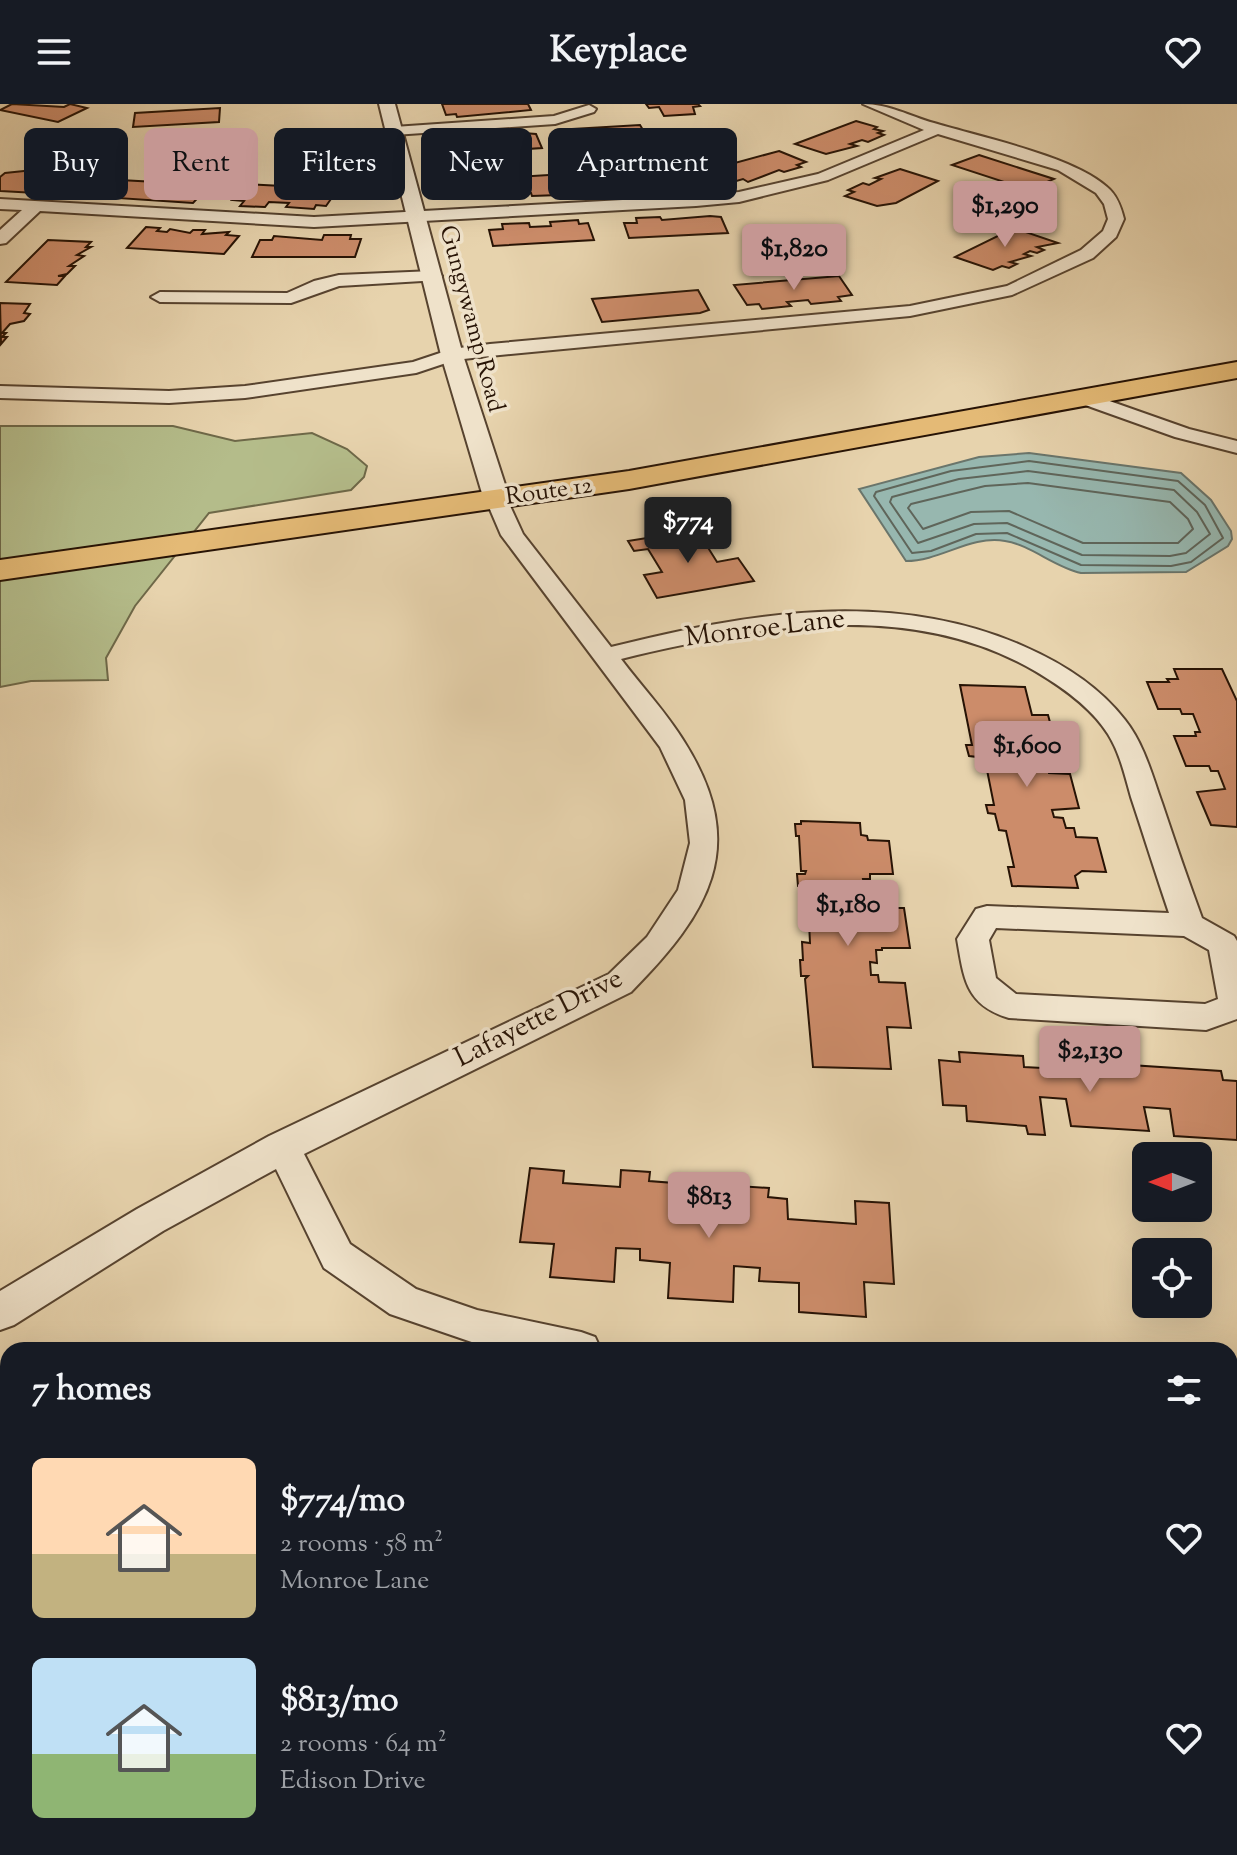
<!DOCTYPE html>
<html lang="en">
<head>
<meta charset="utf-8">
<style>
  body { margin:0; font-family:"Sorts Mill Goudy",serif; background:#242831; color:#f1f3f6; height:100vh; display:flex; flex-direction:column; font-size:30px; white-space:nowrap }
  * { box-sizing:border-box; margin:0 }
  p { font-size:26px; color:#9ea1a6 }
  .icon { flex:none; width:44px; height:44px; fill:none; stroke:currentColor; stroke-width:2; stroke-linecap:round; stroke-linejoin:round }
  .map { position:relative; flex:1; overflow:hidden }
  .details { position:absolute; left:0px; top:1238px; width:1238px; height:514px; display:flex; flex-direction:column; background:#171b24; border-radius:24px 24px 0 0; box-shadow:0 8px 32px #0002 }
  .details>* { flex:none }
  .guide { position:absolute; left:24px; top:24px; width:800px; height:72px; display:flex; gap:16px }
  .needle { width:52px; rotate:270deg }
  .controls { position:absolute; left:1132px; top:1038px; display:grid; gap:16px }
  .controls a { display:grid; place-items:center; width:80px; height:80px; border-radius:12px; background:#171b24; box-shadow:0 8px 32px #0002; font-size:40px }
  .price { position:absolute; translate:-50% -68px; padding:0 18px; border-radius:8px; background:#c59692; color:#111; font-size:26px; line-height:52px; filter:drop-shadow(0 2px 4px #0008) }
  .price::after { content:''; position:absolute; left:50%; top:48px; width:24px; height:18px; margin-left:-12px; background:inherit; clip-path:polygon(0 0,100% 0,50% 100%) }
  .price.on { background:#222; color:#fff }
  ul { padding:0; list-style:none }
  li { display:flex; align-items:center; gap:24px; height:200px; padding:0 32px }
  li span { display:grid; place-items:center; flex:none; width:224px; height:160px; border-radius:12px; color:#555 }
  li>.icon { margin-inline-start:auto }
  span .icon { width:96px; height:96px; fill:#fffc; stroke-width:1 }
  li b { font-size:34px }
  h2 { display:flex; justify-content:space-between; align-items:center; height:96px; padding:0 32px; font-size:34px }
  .pill { padding:0 28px; border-radius:12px; background:#171b24; box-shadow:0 8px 32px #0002; font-size:28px; line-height:72px }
  .pill.on { background:#c59692; color:#111 }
  header { display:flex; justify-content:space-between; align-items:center; height:104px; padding:0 32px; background:#171b24; font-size:36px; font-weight:700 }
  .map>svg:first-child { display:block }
  .green { fill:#b4bc8a; stroke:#6e6848; stroke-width:2 }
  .water { fill:#97b7af; stroke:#6a756b; stroke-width:2 }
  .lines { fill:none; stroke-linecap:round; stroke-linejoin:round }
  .shore { stroke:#5f655a; stroke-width:2 }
  .building { fill:#cc8c6a; stroke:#271305; stroke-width:2 }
  .minor-casing { stroke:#57432f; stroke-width:4 }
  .tertiary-casing { stroke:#57432f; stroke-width:4 }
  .trunk-casing { stroke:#271305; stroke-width:4 }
  .minor { fill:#efe2ca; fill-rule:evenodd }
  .tertiary { fill:#efe2ca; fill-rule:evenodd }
  .trunk { fill:#e4ba76; fill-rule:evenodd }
  .labels { text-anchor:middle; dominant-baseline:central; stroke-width:7; stroke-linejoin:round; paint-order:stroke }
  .far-street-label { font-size:24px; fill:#271305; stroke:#efe2ca }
  .street-label { font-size:28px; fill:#271305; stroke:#efe2ca }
</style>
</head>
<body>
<header><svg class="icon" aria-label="menu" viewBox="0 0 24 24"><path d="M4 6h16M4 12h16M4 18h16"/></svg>Keyplace<svg class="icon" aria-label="heart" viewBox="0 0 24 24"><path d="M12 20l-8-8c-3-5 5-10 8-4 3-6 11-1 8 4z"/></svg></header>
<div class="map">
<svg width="1237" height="1751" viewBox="0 0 1237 1751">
  <rect width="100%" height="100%" fill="#e7d3ad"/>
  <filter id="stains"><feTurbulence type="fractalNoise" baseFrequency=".0025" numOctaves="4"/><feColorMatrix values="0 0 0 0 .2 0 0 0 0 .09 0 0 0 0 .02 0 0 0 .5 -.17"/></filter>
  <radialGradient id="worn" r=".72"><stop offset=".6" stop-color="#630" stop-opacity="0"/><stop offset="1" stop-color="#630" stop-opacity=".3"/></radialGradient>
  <polygon class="green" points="0,322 173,322 235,337 312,329 347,345 367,362 364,373 351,386 209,409 135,502 106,554 108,576 31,577 0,583"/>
  <path class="water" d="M1029,349l152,20 30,27 20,31 1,8 -4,7 -42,26 -105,1c-27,-6 -50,-28 -76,-32 -35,-6 -64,20 -99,20l-47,-72 120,-32z"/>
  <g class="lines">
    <g class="shore">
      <polygon points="1029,357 1178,377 1205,401 1223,434 1191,458 1171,462 1081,461 1007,429 976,430 931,447 912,449 874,392 876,388 951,367"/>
      <polygon points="1028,367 1174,386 1197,408 1210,430 1186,449 1170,452 1082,451 1007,419 974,420 918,439 890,398 892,393 959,375"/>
      <polygon points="1028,379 1170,398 1188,415 1193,425 1178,439 1083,439 1009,407 971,408 923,425 908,404 911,400 985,382"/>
    </g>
  </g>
  <g class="building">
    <polygon points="12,0 64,3 70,0 87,4 58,18 0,6"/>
    <polygon points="442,0 528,0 531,6 457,13 456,10 446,11"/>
    <polygon points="646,0 698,0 700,2 693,3 695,10 664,12 659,3 649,4"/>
    <polygon points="220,4 219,18 133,23 135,9"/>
    <polygon points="856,17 877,23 874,25 883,27 878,29 884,31 868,38 862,36 850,40 857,42 826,50 795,40"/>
    <polygon points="640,21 649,36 572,44 564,44 556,26"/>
    <polygon points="523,29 536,30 542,44 453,50 449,37 459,36 458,33 501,32 500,30"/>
    <polygon points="779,47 806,58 797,61 801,63 784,68 779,66 748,78 743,75 733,78 709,66"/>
    <polygon points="979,51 1054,75 1029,86 952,61"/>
    <polygon points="900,65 938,77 896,99 877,102 845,92 854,88 848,86 863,79 869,81 881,75 875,74"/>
    <polygon points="682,66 689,82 677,83 679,86 632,85 633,89 607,90 606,87 593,87 588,72"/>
    <polygon points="24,67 31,67 27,71 95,71 73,91 0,87 0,73 5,69"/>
    <polygon points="565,70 569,82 566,82 568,87 558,87 559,91 532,92 531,89 511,90 512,93 474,93 470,76"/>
    <polygon points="120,76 210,81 193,99 102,93"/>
    <polygon points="247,80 338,85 326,102 316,101 314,105 286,103 289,99 269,98 265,103 240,102 244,97 232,96"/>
    <polygon points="710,112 721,113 728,129 629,134 624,119 637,119 636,114 660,113 662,116"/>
    <polygon points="578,116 579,120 588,119 594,136 493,142 489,126 503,125 502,120 529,119 530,123 551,122 550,118"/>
    <polygon points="146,123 160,124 157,127 167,128 170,125 190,129 193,126 205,126 202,130 229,128 226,131 239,132 224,150 127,144"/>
    <polygon points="1014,124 1058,139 1037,143 1044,146 1037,149 1030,147 1024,150 1031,152 1010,158 1017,160 1009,164 1002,162 993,166 955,153"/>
    <polygon points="324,131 351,131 350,135 361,135 355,153 252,153 260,136 272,136 274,132 322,136"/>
    <polygon points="48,136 91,138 86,143 91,143 77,151 84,152 69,162 75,162 67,170 58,172 65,172 57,181 6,178"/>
    <polygon points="839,172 852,191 838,193 841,197 811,200 808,196 787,198 791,202 762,205 759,200 747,201 734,181"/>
    <polygon points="698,186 709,206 700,209 602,218 592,195"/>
    <polygon points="0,199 30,200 24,209 30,210 24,217 10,220 2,229 6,229 2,233 7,233 1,240"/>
    <polygon points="697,426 717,458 738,454 754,477 657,494 644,471 662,468 648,445 634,447 628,437"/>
    <polygon points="1174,565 1222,565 1237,597 1237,723 1211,721 1197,688 1225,685 1218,667 1211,667 1209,662 1186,662 1174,632 1196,632 1195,628 1200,628 1193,610 1182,610 1180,605 1158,605 1147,578 1169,578 1167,575 1178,575"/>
    <polygon points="960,581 1025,583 1032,611 1048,611 1057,644 1036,644 1037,647 1029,647 1030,654 1038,654 1041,664 1048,664 1049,669 1070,670 1079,704 1052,706 1054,713 1063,714 1066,724 1074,724 1076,733 1097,734 1106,768 1082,767 1075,772 1078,784 1012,782 1008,763 1014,763 1006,727 999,726 995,710 988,709 986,701 994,701 987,666 980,666 977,653 969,652 966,641 972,641"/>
    <polygon points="801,717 860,719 861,731 867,732 868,736 889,737 893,770 870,770 870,775 863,775 865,784 870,784 871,797 877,798 878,804 904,804 910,844 882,844 882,846 876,846 877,859 870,858 871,871 878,871 879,878 905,879 911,924 887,923 891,965 813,963 805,875 808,872 801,872 800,856 803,856 802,838 810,839 808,797 804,797 803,785 807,785 806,783 798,782 797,770 805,770 806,767 801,767 799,732 796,732 795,720 801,720"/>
    <polygon points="959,948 1023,952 1024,963 1042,964 1041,956 1059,958 1058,948 1113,952 1115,960 1221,967 1223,976 1237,977 1237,1036 1174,1032 1170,1005 1144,1003 1149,1027 1071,1022 1066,995 1040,993 1045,1031 1028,1030 1026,1022 967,1017 966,1002 943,1001 939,956 960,958"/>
    <polygon points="530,1064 564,1067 563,1079 620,1083 621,1066 650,1068 649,1077 674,1079 673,1097 737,1101 738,1082 769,1084 768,1093 787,1095 788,1115 856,1120 855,1097 889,1099 894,1180 864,1178 866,1213 799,1208 799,1179 759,1177 760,1164 734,1162 733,1198 668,1194 670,1159 640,1156 640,1145 616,1144 614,1178 550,1173 554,1140 520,1138"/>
    <polygon points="1230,1674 1237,1674 1237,1751 1092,1751 1052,1747 1052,1744 1230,1744"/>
  </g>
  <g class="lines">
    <defs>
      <g id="minor">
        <path d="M863,0c26,0 46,12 71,19 46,14 139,33 173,64 10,8 14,20 17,32l-8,18 -23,21 -81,37 -102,21 -420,40 -35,4 -39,13 -171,25 -76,5 -169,-5v-12l169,5 76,-5 168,-24 39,-13 38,-5 420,-38 97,-20 74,-36 22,-19 5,-12 -4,-15 -8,-11 -38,-23 -120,-36 -110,46 -89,22 -43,4 -382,21 -274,-16 -34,32 -6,1v-14l22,-20 -22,-1v-10l314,18 382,-21 43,-4 79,-18 106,-44z"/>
        <polygon points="589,1 596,5 594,8 555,20 394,31 387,27 394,23 554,12"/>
        <polygon points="433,167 442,172 439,176 339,182 291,199 160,198 151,193 160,188 287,189 314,177 339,171"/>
        <polygon points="1084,288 1189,325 1237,337 1237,349 1175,333 1077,298 1074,294"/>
        <path d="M497,389l8,2 18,39 88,113c135,-34 279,-59 412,-1 39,17 76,40 102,74 19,24 27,55 37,83 13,39 26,77 40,115l32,18 3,5v78l-31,11 -197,-12c-44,-13 -45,-40 -52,-79l19,-30 11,-3 182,7c-13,-38 -25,-77 -38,-116 -6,-21 -11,-44 -23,-63 -17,-27 -46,-47 -73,-63 -122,-71 -268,-46 -398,-16l-16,4c21,28 46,54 64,84 65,104 24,170 -54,249l-327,162 46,90 66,45 61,21 104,22 14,5 6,13h-106l-105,-36 -66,-46 -48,-99 -113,62 -149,94 -14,5v-39l137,-82 132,-73 340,-162 38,-37 31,-47 12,-47 -5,-43 -25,-53 -159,-212 -15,-35zM996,824l188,8 25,14 9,49 -13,5 -189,-10 -20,-16 -7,-38z"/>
        <polygon points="1230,1428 1237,1431 1237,1476 1230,1473"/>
      </g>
      <polygon id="tertiary" points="379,0 395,0 463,251 510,396 506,402 488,402 484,396 441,251"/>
      <polygon id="trunk" points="1237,258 1237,274 629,385 0,476 0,456 629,367"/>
    </defs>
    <use href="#minor" class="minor-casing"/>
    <use href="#tertiary" class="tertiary-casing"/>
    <use href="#trunk" class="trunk-casing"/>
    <use href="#minor" class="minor"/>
    <use href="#tertiary" class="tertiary"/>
    <use href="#trunk" class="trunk"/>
  </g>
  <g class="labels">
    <g class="far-street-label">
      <text transform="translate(471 215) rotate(75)">Gungywamp Road</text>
      <text transform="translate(549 388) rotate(-8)">Route 12</text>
    </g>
    <g class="street-label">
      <text transform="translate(765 525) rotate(-7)">Monroe Lane</text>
      <text transform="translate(539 915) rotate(-27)">Lafayette Drive</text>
    </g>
  </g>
  <rect width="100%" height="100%" filter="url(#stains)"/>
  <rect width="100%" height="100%" fill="url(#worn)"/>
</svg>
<div class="controls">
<a><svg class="needle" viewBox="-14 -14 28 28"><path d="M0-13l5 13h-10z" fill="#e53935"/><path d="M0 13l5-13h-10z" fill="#9ea1a6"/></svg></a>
<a><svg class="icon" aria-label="locate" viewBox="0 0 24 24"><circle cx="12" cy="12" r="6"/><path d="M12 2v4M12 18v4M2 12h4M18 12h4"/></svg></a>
</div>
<b class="price" style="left:1005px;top:145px">$1,290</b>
<b class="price" style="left:794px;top:188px">$1,820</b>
<b class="price on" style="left:688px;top:461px">$774</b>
<b class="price" style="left:1027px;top:685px">$1,600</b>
<b class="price" style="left:848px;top:844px">$1,180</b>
<b class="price" style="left:1090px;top:990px">$2,130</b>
<b class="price" style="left:709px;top:1136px">$813</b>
<div class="guide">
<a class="pill">Buy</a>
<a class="pill on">Rent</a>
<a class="pill">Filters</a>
<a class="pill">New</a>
<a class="pill">Apartment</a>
</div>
<section class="details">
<h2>7 homes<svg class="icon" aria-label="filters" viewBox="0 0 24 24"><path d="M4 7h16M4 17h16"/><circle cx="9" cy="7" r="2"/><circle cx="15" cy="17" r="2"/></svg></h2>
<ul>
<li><span style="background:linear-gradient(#ffd9b3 60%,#c2b280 0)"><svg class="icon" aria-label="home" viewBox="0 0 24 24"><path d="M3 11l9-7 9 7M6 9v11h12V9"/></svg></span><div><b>$774/mo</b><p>2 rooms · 58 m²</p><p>Monroe Lane</p></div><svg class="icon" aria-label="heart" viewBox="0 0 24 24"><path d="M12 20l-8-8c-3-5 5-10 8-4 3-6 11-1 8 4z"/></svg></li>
<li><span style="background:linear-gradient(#bfe0f5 60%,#8fb573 0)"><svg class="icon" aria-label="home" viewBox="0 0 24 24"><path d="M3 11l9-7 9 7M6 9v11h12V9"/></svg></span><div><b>$813/mo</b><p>2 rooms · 64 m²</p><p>Edison Drive</p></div><svg class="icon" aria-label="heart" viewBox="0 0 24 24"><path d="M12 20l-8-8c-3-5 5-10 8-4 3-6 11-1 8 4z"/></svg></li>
</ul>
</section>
</div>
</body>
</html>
